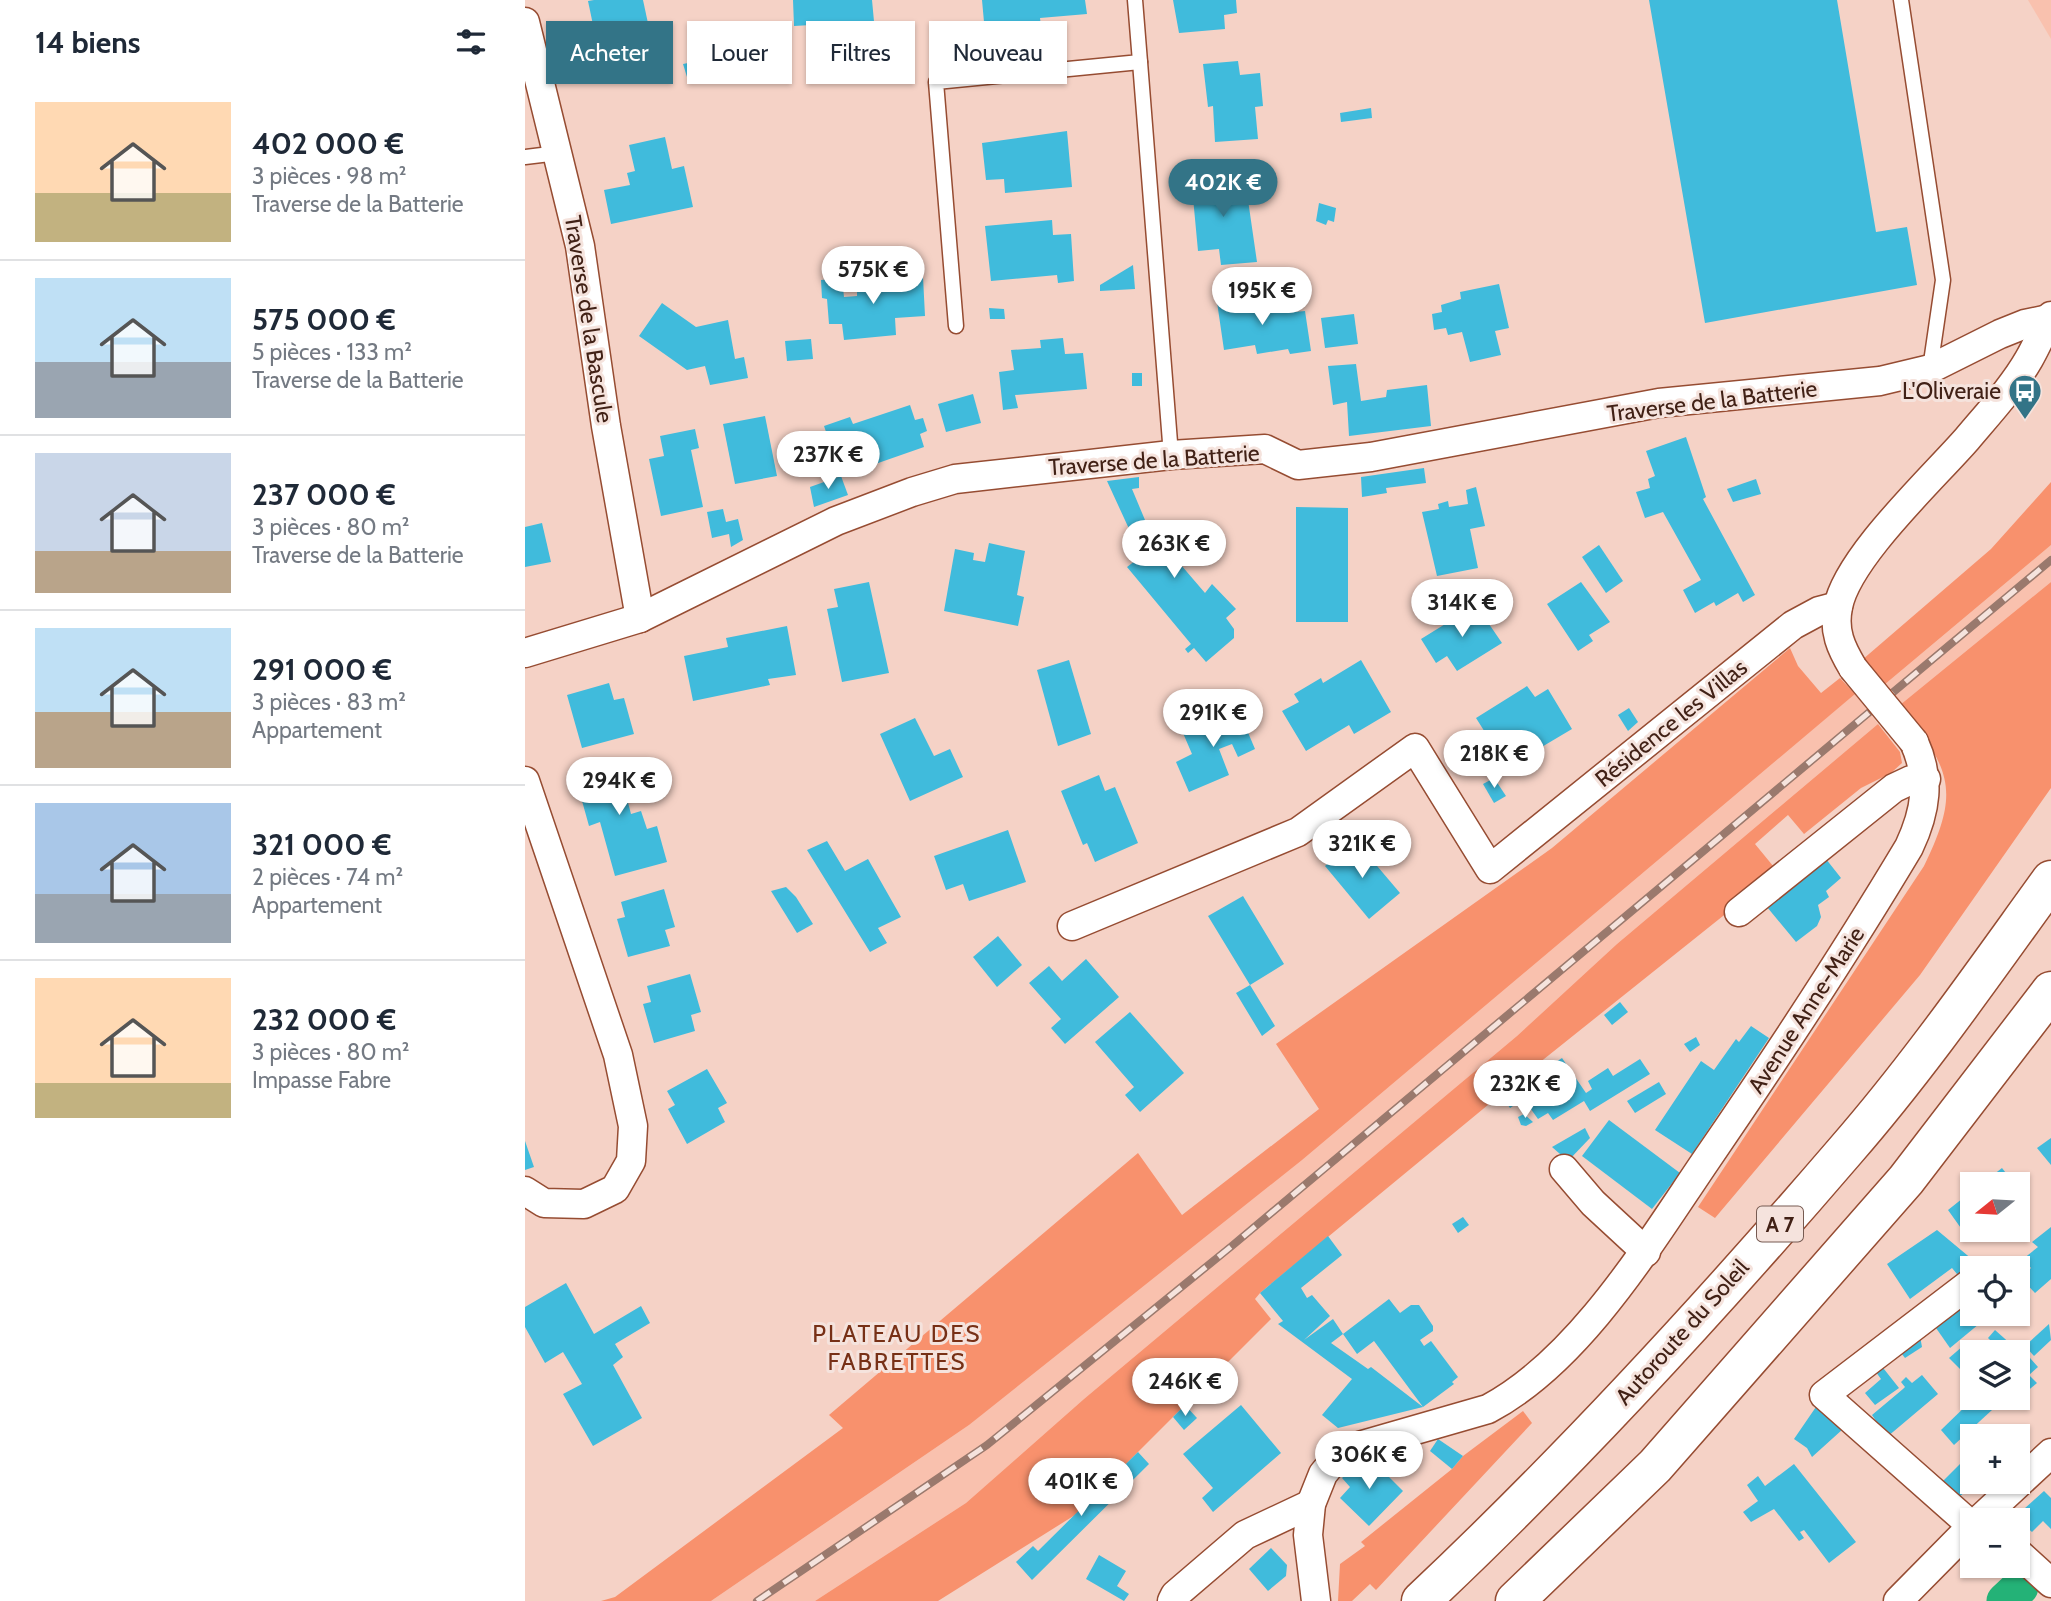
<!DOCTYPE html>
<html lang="fr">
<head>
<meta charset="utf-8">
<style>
  body { margin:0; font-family:Cabin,sans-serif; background:#f2f2f3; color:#1f2937; height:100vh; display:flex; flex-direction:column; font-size:26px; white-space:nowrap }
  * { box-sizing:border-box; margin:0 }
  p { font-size:23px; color:#747a83 }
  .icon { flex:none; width:38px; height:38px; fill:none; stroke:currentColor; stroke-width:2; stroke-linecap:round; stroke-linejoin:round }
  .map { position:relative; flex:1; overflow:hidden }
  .side { display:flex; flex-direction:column; background:#fff; width:525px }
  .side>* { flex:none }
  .top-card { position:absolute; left:21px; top:21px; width:665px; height:63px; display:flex; gap:14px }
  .needle { width:46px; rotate:252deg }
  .tools { position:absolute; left:1435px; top:1172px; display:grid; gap:14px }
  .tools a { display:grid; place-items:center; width:70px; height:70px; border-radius:0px; background:#fff; box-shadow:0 2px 5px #0004; font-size:35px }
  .price { position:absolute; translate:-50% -60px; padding:0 16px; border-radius:24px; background:#fff; color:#222; font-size:23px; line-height:46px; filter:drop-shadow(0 2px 4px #0008) }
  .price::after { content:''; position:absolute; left:50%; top:42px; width:21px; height:16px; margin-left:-10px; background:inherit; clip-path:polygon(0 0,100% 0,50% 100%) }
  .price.current { background:#337487; color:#fff }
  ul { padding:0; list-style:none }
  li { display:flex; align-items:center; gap:21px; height:175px; padding:0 35px }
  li+li { border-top:2px solid #e0e1e3 }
  li span { display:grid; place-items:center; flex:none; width:196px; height:140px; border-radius:0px; color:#555 }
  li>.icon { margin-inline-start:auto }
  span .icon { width:84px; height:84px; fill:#fffc; stroke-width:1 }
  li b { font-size:30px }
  h2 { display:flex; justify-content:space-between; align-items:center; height:84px; padding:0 35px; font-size:30px }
  .pill { padding:0 24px; border-radius:0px; background:#fff; box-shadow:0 2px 5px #0004; font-size:24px; line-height:63px }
  .pill.current { background:#337487; color:#fff }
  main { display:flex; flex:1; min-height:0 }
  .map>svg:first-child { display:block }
  .built { fill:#f9c1ae }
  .green { fill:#f8916d }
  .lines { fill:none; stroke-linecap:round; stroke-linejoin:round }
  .canal { stroke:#24b277; stroke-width:37 }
  .building { fill:#40bbdc; fill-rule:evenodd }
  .service-casing { stroke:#964c32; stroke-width:17 }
  .minor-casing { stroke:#964c32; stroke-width:31 }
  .motorway-casing { stroke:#964c32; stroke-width:41 }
  .service { stroke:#fff; stroke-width:14 }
  .minor { stroke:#fff; stroke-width:28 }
  .motorway { stroke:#fff; stroke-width:38 }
  .rail-casing { stroke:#9a796d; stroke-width:8 }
  .rail { stroke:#f5e3dd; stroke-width:5; stroke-dasharray:16; stroke-linecap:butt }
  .minor-bridge-casing { stroke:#964c32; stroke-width:31; stroke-linecap:butt }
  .minor-bridge { stroke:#fff; stroke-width:28 }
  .labels { text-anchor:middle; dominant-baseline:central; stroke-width:6; stroke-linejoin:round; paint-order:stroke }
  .shield { fill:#f5e3dd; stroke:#775b52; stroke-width:2 }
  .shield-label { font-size:21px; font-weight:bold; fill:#412116 }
  .street-label { font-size:23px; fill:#412116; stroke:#f5e3dd }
  .poi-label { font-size:23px; fill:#412116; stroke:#f5e3dd; text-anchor:end }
  .neighbourhood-label { font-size:24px; letter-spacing:2px; fill:#773016; stroke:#f5e3dd }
</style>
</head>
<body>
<main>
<section class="side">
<h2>14 biens<svg class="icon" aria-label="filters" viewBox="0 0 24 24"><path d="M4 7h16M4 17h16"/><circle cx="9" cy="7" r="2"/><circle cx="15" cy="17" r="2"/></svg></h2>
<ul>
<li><span style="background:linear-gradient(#ffd9b3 65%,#c2b280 0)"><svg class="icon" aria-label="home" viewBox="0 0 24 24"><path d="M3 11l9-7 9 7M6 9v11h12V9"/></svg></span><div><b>402 000 €</b><p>3 pièces · 98 m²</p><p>Traverse de la Batterie</p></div></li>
<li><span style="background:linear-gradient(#bfe0f5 60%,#9aa5b1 0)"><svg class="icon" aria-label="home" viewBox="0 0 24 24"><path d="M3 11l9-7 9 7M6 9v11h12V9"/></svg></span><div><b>575 000 €</b><p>5 pièces · 133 m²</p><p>Traverse de la Batterie</p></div></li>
<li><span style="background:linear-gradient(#c9d6e8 70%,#b9a48a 0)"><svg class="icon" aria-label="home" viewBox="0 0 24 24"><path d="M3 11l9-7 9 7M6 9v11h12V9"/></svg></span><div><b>237 000 €</b><p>3 pièces · 80 m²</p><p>Traverse de la Batterie</p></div></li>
<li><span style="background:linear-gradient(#bfe0f5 60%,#b9a48a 0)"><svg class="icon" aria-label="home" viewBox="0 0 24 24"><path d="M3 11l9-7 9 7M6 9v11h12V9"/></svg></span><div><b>291 000 €</b><p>3 pièces · 83 m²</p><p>Appartement</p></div></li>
<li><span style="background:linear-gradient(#a9c7e8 65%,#9aa5b1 0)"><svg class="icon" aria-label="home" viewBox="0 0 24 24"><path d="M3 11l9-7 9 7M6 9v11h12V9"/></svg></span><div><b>321 000 €</b><p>2 pièces · 74 m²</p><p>Appartement</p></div></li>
<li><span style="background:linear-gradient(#ffd9b3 75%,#c2b280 0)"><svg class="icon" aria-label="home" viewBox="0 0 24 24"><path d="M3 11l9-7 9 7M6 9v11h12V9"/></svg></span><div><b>232 000 €</b><p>3 pièces · 80 m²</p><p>Impasse Fabre</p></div></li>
</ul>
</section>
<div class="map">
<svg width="1526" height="1601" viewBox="0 0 1526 1601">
  <rect width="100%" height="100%" fill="#f5d2c6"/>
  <g class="built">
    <polygon points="1503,0 1526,0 1526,39"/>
    <polygon points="1526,545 1526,582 1375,705 1359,685"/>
    <polygon points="1330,694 1353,724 1092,944 992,1036 559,1399 441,1503 290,1601 186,1601 444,1425"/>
  </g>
  <g class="green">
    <polygon points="1526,482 1526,545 1359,685 1337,660 1466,549"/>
    <path d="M1526,582v206l-131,187 -205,243 -17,-11 226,-341c37,-76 27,-96 -24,-161z"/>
    <polygon points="1265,648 1273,666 1296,693 1315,678 1330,694 777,1160 444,1425 186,1601 76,1601 90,1597 318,1428 304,1415 613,1153 657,1215 794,1109 751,1044 1027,848"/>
    <polygon points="1353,724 1375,752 1377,763 1366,773 1336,788 1279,834 1263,815 1230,844 1253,872 989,1083 978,1098 975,1095 735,1293 730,1299 746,1319 550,1515 413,1601 290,1601 441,1503 559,1399 992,1036 1092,944"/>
    <polygon points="998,1411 1007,1423 851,1590 845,1584 827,1601 813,1601 815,1564 840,1546 836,1542 927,1469 938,1456"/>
  </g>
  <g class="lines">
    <polyline class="canal" points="1480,1601 1495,1587"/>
  </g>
  <g class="building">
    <polygon points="69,0 118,0 133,70 80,82 63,1"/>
    <polygon points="268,0 347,0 351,43 289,48 286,25 269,26"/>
    <polygon points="457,0 560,0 562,14 515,18 516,26 481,28 480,21 459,22"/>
    <polygon points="648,0 711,0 712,13 699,15 700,29 654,33"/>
    <polygon points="1124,0 1312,0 1351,232 1382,227 1392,285 1180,323"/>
    <polygon points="198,56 201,68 162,77 158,64"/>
    <polygon points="713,61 715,75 735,73 738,106 730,107 733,139 690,142 688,106 683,107 678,64"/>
    <polygon points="846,108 847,118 816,122 815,113"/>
    <polygon points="542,131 547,187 480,193 479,179 461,180 457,143"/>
    <polygon points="140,137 147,169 159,166 168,207 86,224 79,190 105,185 102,173 110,171 104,145"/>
    <polygon points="710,172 714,199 723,200 732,262 696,265 694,249 673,251 666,176"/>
    <polygon points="794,203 811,208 809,222 803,220 801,225 791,221"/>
    <polygon points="527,220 528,235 546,234 549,281 533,283 532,275 466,281 460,226"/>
    <polygon points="608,265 610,289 575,291 575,285"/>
    <polygon points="350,275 352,291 364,289 362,280 398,277 400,316 370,318 371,335 319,340 317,324 304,324 302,299 297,298 296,280 317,278 319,297 332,296 332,277"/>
    <polygon points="974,284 984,328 970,331 976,355 945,362 937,332 923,335 921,328 909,330 907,314 917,312 916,305 936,299 935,292"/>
    <polygon points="734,296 736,306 757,304 759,313 780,311 786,351 765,354 763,349 732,354 730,345 699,350 692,302"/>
    <polygon points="137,303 171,327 203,320 210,359 219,357 223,378 185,385 180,366 162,370 114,336"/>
    <polygon points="464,308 479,309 480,319 465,319"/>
    <polygon points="829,314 833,344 800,348 796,318"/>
    <polygon points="538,338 540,354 558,353 562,389 490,395 493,408 478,410 474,372 489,370 486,350 516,348 515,340"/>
    <polygon points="286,339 288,359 262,361 260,341"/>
    <polygon points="831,364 836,401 861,397 862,390 902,385 906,426 824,436 822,402 808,405 803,366"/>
    <rect x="607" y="373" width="10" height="13"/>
    <polygon points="448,394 456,423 421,432 413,404"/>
    <polygon points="385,405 390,420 398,418 402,431 395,434 399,447 316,476 299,426 325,417 328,424"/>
    <polygon points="240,416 252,476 210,484 198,424"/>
    <polygon points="170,429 174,448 166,450 178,507 136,516 124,459 139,456 135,436"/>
    <polygon points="1161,437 1181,497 1178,499 1230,595 1218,602 1213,593 1191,606 1189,602 1170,613 1158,590 1176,580 1138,512 1120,518 1111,492 1125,488 1123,479 1130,476 1121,451"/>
    <polygon points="899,468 901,483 861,488 862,493 837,497 836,477"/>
    <polygon points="316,476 323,495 289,507 285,487"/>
    <polygon points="614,477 614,488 607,489 620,520 633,536 643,530 666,557 656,565 680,593 687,584 711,609 701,618 709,629 709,638 681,662 669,648 663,653 660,649 666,644 602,567 619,554 602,534 605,531 582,481"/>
    <polygon points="1231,479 1236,494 1208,502 1202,489"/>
    <polygon points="951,487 960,526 945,529 953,568 912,576 897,512 914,509 913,504 923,501 924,507 943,504 941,490"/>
    <polygon points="771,507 823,508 823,622 771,622"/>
    <polygon points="198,509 201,522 213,519 218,540 206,547 204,534 187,538 182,512"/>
    <polygon points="17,523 26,562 0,567 0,527"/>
    <polygon points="464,543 500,551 492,595 499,597 493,626 419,611 430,549 449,553 448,560 460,562"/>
    <polygon points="1074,545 1098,581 1081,593 1057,557"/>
    <polygon points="344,582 364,673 317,682 302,609 313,607 309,589"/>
    <polygon points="1056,582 1085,622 1064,635 1068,641 1053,651 1022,604"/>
    <polygon points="907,592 911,608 898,612 895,595"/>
    <polygon points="951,605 977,643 932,671 922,656 911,663 896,639"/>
    <polygon points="262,626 271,675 243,679 245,685 168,701 159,656 203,647 201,638"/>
    <polygon points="544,660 566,734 533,746 512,670"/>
    <polygon points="836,660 866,712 829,734 824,725 781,751 757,711 774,702 769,694 796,678 798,683"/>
    <polygon points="84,683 89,700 99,698 109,734 57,748 42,695"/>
    <polygon points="1002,686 1010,697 1023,689 1047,729 1015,748 1008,735 975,756 951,718"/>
    <polygon points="1104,708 1113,722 1103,731 1093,715"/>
    <polygon points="713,709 730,749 713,757 707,744 694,749 704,775 664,792 651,762 667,754 658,733"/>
    <polygon points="390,718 409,756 425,749 438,777 385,801 355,734"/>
    <polygon points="101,757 111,793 101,795 106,814 116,811 122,829 132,826 142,862 90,876 75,822 64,826 49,772"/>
    <polygon points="574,775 580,791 590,787 613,843 570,862 562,843 558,845 536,791"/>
    <polygon points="969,778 981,796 969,803 958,784"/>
    <polygon points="483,830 501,882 444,901 438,884 421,890 409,856"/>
    <polygon points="830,840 875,893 844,919 800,866"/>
    <polygon points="302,841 320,871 343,859 376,917 353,928 362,943 345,952 282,850"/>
    <polygon points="1301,859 1316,878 1301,891 1304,897 1293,905 1296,917 1292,926 1271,942 1242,907"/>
    <polygon points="261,887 271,897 288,924 272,933 246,891"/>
    <polygon points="139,889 150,927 140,930 145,946 103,957 92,919 100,917 96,902"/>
    <polygon points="718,896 759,964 725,985 750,1026 737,1036 711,993 725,985 683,916"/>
    <polygon points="473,936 497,965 472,987 448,957"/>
    <polygon points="561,959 594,997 540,1044 526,1028 536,1019 504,983 524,966 537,981"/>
    <polygon points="165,974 176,1012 166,1015 170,1031 129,1043 118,1004 126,1002 122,986"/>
    <polygon points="1095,1002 1103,1012 1087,1025 1079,1015"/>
    <polygon points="605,1012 659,1073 615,1112 600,1095 609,1087 570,1042"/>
    <polygon points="1226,1026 1244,1038 1167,1154 1130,1130 1176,1061 1189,1070 1211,1039 1214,1042"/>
    <polygon points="1171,1037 1175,1045 1165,1052 1159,1044"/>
    <polygon points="1037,1058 1061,1093 1067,1089 1063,1081 1083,1068 1088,1076 1115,1059 1125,1074 1065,1111 1059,1101 1028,1120 1023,1113 1013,1119 995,1094 1006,1087 1002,1081"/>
    <polygon points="182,1069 202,1103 193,1108 200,1122 162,1144 143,1109 150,1105 142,1091"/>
    <polygon points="988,1081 993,1088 987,1092 994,1102 985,1108 978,1098 982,1095 976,1088"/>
    <polygon points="1134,1082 1141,1094 1110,1113 1102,1101"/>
    <polygon points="999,1114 1008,1122 1001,1126 996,1125 993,1117"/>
    <polygon points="1084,1120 1155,1173 1127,1209 1057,1156"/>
    <polygon points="1060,1128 1065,1138 1043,1161 1027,1147"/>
    <polygon points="1526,1138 1526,1165 1512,1148"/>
    <polygon points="0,1141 9,1167 0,1170"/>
    <polygon points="1477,1168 1484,1177 1480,1185 1455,1185"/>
    <polygon points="1447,1191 1447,1230 1453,1230 1443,1238 1423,1210"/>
    <polygon points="938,1217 944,1225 933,1233 927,1224"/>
    <polygon points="1526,1227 1526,1279 1510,1293 1496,1278 1506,1268 1498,1259 1513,1247 1507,1242"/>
    <polygon points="1412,1230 1454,1265 1437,1280 1427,1268 1385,1299 1362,1264"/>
    <path d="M803,1236l14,19 -41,33 6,10 5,-3 18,21 -26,24 29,-21 10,15 46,-35 11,14 11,-8h8l14,21v5l-13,9 4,6 7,-5 27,36 -6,5 2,2 -31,23 -85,21 -16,-13 30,-36 -74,-55 5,-3 -23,-28zM818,1334l14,20 17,-13 49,66 -52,-40 -3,2 -37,-26z"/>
    <polygon points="41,1283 69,1334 116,1306 125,1323 90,1344 98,1357 88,1365 117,1418 68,1446 38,1394 57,1384 38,1352 20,1363 0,1327 0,1307"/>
    <polygon points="1440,1304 1454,1324 1425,1348 1411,1328"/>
    <polygon points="1524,1324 1526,1340 1509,1356 1500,1346"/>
    <polygon points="1470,1330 1488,1346 1482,1353 1478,1353 1463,1338"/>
    <polygon points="1395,1336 1397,1347 1380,1358 1373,1349"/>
    <polygon points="1438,1346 1447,1354 1447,1381 1424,1358"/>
    <polygon points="1498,1350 1513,1367 1504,1375 1512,1383 1500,1393 1493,1385 1502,1377 1493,1366 1493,1355"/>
    <polygon points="1355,1364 1374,1388 1350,1405 1340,1393 1356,1379 1348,1368"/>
    <polygon points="1397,1375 1413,1394 1362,1437 1347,1415 1378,1389 1380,1387 1376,1382 1381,1377 1387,1383"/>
    <polygon points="1449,1398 1480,1398 1429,1445 1416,1430"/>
    <polygon points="1293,1404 1318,1429 1287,1457 1282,1448 1269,1439"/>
    <polygon points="660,1405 672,1418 659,1430 648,1417"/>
    <polygon points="716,1405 756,1453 688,1512 677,1498 688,1488 658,1454"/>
    <polygon points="913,1439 938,1456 927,1469 905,1451"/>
    <polygon points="613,1452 624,1464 507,1580 491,1562 508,1546 513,1551"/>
    <polygon points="1447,1452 1447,1482 1479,1482 1465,1496 1450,1483 1433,1498 1416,1483"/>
    <polygon points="837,1460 844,1467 849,1462 878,1491 844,1526 815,1498 825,1487 817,1478"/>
    <polygon points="1269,1464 1331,1542 1304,1563 1279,1530 1275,1532 1279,1538 1274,1541 1249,1509 1226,1522 1218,1512 1233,1501 1222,1485 1233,1476 1240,1486"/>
    <polygon points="1519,1491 1526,1498 1526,1529 1518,1521 1507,1532 1490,1517"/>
    <polygon points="746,1548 762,1565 761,1576 743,1591 724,1569"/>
    <polygon points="574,1555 601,1571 592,1586 604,1594 599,1601 561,1579"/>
  </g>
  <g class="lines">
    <defs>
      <g id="service">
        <polyline points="1376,0 1418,280 1405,369"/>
        <polyline points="615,62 646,455"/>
        <polyline points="0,157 33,153"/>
        <polyline points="431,326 411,82 615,62 610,0"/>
      </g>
      <g id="minor">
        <polyline points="0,22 55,246 81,426 115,618"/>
        <polyline points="0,653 115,618 311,521 387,492 430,479 646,455 740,449 773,465 846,457 1134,403 1355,381 1405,369 1475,334 1500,324 1524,319"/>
        <path d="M1328,668c-12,-20 -20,-37 -15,-61 9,-49 94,-128 129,-168 21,-25 46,-52 62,-80 8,-14 14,-29 22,-43"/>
        <polyline points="0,781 93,1055 108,1126 106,1161 90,1189 59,1204 19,1203 0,1191"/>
        <polyline points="1214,912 1369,788 1386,780 1401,779"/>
        <polyline points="547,926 773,832 890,748 965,869 1268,625 1294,611 1313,606"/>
        <polyline points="1039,1169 1068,1203 1121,1252"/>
        <polyline points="1447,1282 1299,1395 1447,1526"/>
        <polyline points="1453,1521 1526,1453"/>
        <polyline points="1493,1553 1526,1583"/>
        <polyline points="647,1601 650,1595 720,1535 786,1504"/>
        <path d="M791,1601l-8,-66 3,-31 12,-30 19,-23 146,-42c92,-49 161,-165 219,-250 70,-102 138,-205 202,-312 17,-36 22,-68 5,-105"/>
        <polyline points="1373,1601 1447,1526"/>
      </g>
      <g id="motorway">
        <path d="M896,1601c150,-141 291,-295 425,-451 74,-85 139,-179 205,-270"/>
        <polyline points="990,1601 1130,1466 1381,1180 1526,991"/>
      </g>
    </defs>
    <use href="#service" class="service-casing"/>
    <use href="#minor" class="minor-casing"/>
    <use href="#motorway" class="motorway-casing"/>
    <use href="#service" class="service"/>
    <use href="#minor" class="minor"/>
    <use href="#motorway" class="motorway"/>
    <defs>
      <polyline id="rail" points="232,1601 462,1445 708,1245 1526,560"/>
    </defs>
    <use href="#rail" class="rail-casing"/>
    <use href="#rail" class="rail"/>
    <defs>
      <polyline id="minor-bridge" points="1328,668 1389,742"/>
    </defs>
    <use href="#minor-bridge" class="minor-bridge-casing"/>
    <use href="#minor-bridge" class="minor-bridge"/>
  </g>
  <defs>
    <symbol id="bus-pin" viewBox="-11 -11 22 30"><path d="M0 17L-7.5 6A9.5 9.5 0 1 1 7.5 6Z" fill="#337487" stroke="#f5e3dd"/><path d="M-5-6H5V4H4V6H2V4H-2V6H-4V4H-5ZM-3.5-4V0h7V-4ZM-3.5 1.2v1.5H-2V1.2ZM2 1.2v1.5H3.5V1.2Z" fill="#fff"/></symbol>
  </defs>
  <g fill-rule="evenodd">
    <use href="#bus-pin" x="1481" y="372" width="38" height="52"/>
  </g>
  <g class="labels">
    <rect class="shield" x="1232" y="1206.5" width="46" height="35" rx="5"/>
    <g class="shield-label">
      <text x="1255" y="1224">A 7</text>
    </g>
    <g class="street-label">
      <text transform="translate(64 319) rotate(81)">Traverse de la Bascule</text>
      <text transform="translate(1187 401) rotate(-7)">Traverse de la Batterie</text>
      <text transform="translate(629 460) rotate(-4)">Traverse de la Batterie</text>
      <text transform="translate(1146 723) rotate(-39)">Résidence les Villas</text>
      <text transform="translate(1281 1010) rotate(-57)">Avenue Anne-Marie</text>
      <text transform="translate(1157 1332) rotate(-48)">Autoroute du Soleil</text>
    </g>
    <g class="poi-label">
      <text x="1476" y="391">L'Oliveraie</text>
    </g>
    <g class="neighbourhood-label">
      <text x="372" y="1333">PLATEAU DES<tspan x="372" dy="28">FABRETTES</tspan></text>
    </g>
  </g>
</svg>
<div class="tools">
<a><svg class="needle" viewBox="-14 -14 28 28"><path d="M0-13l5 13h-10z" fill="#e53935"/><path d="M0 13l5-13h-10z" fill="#747a83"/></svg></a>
<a><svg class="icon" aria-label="locate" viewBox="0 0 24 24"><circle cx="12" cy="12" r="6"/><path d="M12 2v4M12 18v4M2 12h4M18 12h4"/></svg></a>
<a><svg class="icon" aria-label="layers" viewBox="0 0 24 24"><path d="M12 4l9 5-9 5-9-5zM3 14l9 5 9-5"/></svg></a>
<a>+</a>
<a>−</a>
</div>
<b class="price current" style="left:698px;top:219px">402K €</b>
<b class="price" style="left:348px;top:306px">575K €</b>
<b class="price" style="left:737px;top:327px">195K €</b>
<b class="price" style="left:303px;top:491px">237K €</b>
<b class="price" style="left:649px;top:580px">263K €</b>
<b class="price" style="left:937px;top:639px">314K €</b>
<b class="price" style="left:688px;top:749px">291K €</b>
<b class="price" style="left:969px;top:790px">218K €</b>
<b class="price" style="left:94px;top:817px">294K €</b>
<b class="price" style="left:837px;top:880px">321K €</b>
<b class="price" style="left:1000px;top:1120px">232K €</b>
<b class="price" style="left:660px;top:1418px">246K €</b>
<b class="price" style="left:844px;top:1491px">306K €</b>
<b class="price" style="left:556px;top:1518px">401K €</b>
<div class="top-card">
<a class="pill current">Acheter</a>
<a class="pill">Louer</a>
<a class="pill">Filtres</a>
<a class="pill">Nouveau</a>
</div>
</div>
</main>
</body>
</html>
